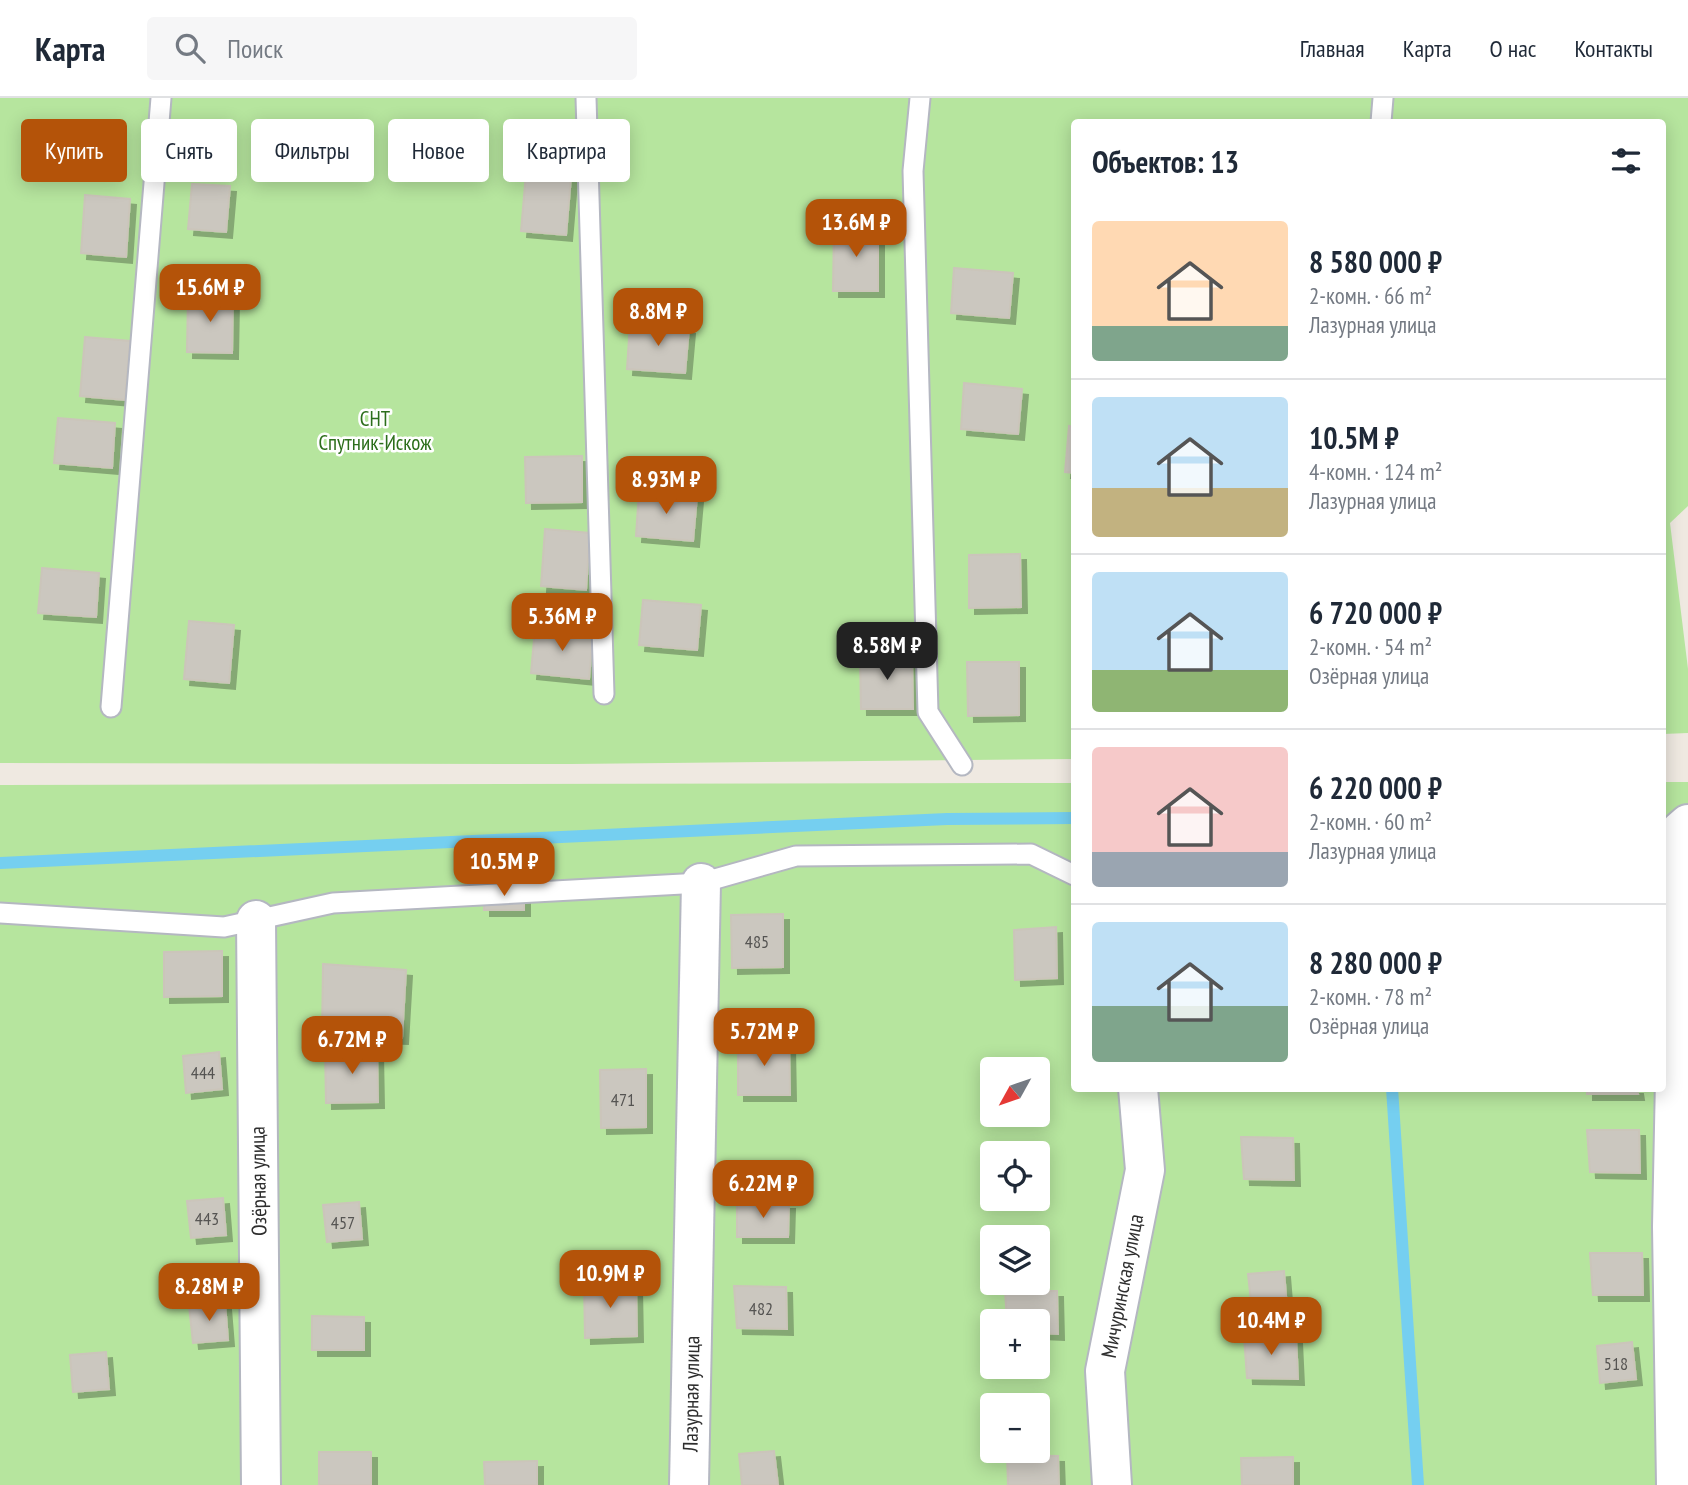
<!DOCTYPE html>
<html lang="ru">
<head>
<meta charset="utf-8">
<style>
  body { margin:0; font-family:"PT Sans Narrow",sans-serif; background:#f6f6f7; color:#1f2937; height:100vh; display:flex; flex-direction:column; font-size:26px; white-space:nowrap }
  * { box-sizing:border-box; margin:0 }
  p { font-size:23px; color:#747a83 }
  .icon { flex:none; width:38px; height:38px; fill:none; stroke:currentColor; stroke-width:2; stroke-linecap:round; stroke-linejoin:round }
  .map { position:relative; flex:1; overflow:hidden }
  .sheet { position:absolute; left:1071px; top:21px; width:595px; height:973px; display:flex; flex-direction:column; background:#fff; border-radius:7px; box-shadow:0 4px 18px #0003 }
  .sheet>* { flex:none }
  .guide { position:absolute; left:21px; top:21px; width:665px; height:63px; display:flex; gap:14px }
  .needle { width:46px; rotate:230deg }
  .controls { position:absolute; left:980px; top:959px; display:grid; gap:14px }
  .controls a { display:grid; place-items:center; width:70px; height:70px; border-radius:7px; background:#fff; box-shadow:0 4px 18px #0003; font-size:35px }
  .price { position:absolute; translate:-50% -60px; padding:0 16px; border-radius:14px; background:#b45309; color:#fff; font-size:23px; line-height:46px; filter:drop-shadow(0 2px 4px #0008) }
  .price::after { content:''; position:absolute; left:50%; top:42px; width:21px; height:16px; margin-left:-10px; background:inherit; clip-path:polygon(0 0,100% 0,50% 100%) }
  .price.on { background:#222; color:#fff }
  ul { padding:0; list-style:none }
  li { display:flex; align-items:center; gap:21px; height:175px; padding:0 21px }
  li+li { border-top:2px solid #e0e1e3 }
  li span { display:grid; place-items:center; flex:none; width:196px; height:140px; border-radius:7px; color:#555 }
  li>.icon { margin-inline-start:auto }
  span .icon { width:84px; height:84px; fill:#fffc; stroke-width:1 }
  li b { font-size:30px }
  h2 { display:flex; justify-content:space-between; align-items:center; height:84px; padding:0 21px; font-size:30px }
  .tag { padding:0 24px; border-radius:7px; background:#fff; box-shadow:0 4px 18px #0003; font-size:24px; line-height:63px }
  .tag.on { background:#b45309; color:#fff }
  header { display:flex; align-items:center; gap:42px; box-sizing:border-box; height:98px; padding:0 35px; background:#fff; border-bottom:2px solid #e0e1e3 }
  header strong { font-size:33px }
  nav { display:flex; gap:38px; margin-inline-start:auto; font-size:24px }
  .search { width:490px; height:63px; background:#f6f6f7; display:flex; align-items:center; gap:18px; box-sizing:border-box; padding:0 24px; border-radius:7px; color:#747a83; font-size:26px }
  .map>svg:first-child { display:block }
  .green { fill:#b6e59e; fill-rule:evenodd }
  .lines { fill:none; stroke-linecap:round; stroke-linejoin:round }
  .stream { stroke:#75cff0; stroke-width:12 }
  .building { fill:#cbc7bf; stroke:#cbc5ba; stroke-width:2; filter:url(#shadow) }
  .service-casing { stroke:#b4b7c1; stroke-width:23 }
  .minor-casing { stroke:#b4b7c1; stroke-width:42 }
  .service { stroke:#fff; stroke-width:19 }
  .minor { stroke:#fff; stroke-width:38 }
  .labels { text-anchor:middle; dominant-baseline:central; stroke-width:5; stroke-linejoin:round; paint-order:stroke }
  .number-label { font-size:18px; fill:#555452 }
  .park-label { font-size:21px; fill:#2c6e1b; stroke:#fff }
  .street-label { font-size:21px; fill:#2e2e2e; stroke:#fff }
</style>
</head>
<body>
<header>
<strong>Карта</strong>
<div class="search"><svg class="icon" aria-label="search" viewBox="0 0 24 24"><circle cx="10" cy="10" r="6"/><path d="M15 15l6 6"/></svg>Поиск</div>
<nav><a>Главная</a><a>Карта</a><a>О нас</a><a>Контакты</a></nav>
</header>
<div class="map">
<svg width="1688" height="1387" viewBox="0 0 1688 1387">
  <defs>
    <filter id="shadow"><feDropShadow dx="6" dy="6" stdDeviation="0" flood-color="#0004"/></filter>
  </defs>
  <rect width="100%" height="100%" fill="#efe9e1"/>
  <g class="green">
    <polygon points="0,0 1688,0 1688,408 1670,425 1688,571 1688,635 1663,636 1662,24 1074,24 1074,661 571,666 0,665"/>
    <path d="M1663,684h25v703h-1688v-700l1074,-2v305h588zM992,971h46v46h-46zM992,1055h46v46h-46zM992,1139h46v46h-46zM992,1223h46v46h-46zM992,1307h46v46h-46z"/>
  </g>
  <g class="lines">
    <g class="stream">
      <polyline points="0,765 947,721 1074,720"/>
      <polyline points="1392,990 1418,1387"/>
    </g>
  </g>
  <g class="building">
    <polygon points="526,75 571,79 566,137 521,133"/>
    <polygon points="192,86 230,88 226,134 188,131"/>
    <polygon points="85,97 130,101 126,159 81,155"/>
    <polygon points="834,128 878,128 878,193 833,193"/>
    <polygon points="954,170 1013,175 1009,220 951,215"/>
    <polygon points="188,196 233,197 232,255 187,254"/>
    <polygon points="630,225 689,230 685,275 627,271"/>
    <polygon points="85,239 130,243 125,302 80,298"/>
    <polygon points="964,285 1022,291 1018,336 961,331"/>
    <polygon points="58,320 115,325 112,370 54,365"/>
    <polygon points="1069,328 1074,329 1074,375 1065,374"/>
    <polygon points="582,358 582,404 526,405 525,359"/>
    <polygon points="639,393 697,398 693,443 636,438"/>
    <polygon points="545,431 590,435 586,492 541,488"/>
    <polygon points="1020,456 1021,509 969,510 969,457"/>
    <polygon points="42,470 99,475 96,519 38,515"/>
    <polygon points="643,502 701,507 697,552 639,547"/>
    <polygon points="189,523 234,527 229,585 184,581"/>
    <polygon points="535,530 593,535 589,581 531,575"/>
    <polygon points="912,557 913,611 861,611 860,558"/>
    <polygon points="967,564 1019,564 1019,617 968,618"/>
    <polygon points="484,787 524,788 524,812 484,812"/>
    <polygon points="783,816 783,869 732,870 731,817"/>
    <polygon points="1056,829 1057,880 1015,882 1014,832"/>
    <polygon points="222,853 222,898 164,899 164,854"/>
    <polygon points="323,866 406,872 402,940 322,937"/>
    <polygon points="789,943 790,997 738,997 738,944"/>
    <polygon points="377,950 378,1004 326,1005 325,951"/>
    <polygon points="219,954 222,991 186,995 183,958"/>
    <polygon points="646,971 646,1029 601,1030 600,972"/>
    <polygon points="1587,990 1637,990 1638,996 1587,996"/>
    <polygon points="1587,1032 1639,1032 1640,1075 1590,1074"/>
    <polygon points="1241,1039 1293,1040 1294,1082 1244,1081"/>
    <polygon points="223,1100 226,1137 191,1140 187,1103"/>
    <polygon points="359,1104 362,1141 327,1144 323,1107"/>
    <polygon points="737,1105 789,1105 788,1139 737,1139"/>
    <polygon points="1590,1155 1642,1155 1643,1197 1593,1197"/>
    <polygon points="1284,1173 1287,1210 1252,1213 1248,1176"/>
    <polygon points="636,1185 637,1238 585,1240 584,1186"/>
    <polygon points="734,1188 786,1189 787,1231 737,1230"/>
    <polygon points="1005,1193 1057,1193 1058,1236 1038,1235 1038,1223 1007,1223"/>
    <polygon points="225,1205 228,1242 193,1245 189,1208"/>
    <polygon points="312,1218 364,1219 364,1252 312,1252"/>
    <polygon points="1244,1238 1296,1239 1298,1281 1247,1280"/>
    <polygon points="1632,1244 1636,1281 1600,1285 1597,1248"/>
    <polygon points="106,1254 109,1291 73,1294 70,1257"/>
    <polygon points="774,1353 778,1387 742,1387 739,1356"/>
    <rect x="319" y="1354" width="52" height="33"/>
    <polygon points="1007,1357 1058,1358 1059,1387 1008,1387"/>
    <polygon points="1293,1359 1293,1387 1242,1387 1241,1360"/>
    <polygon points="537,1363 537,1387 485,1387 484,1364"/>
  </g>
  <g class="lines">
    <defs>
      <g id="service">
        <polyline points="586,0 604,596"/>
        <polyline points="920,0 913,73 928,614 962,667"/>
        <polyline points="1381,24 1383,0"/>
        <polyline points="111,609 161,0"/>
        <polyline points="0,815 224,829 333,805 701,785 796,758 1031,756 1074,777"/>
      </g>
      <g id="minor">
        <polyline points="256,822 261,1387"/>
        <polyline points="689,1387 701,785"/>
        <polyline points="1112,1387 1105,1273 1145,1072 1138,990"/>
        <polyline points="1676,1387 1672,1129 1680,733 1688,726"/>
      </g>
    </defs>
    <use href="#service" class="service-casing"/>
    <use href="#minor" class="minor-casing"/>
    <use href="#service" class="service"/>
    <use href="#minor" class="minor"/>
  </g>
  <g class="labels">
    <g class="number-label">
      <text x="757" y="843">485</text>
      <text x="203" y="974">444</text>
      <text x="623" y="1001">471</text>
      <text x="207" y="1120">443</text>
      <text x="343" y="1124">457</text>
      <text x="761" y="1210">482</text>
      <text x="1616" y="1265">518</text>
    </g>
    <g class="park-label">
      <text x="375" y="320">СНТ<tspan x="375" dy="24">Спутник-Искож</tspan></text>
    </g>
    <g class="street-label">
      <text transform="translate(258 1083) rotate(-91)">Озёрная улица</text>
      <text transform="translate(1122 1188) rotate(-79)">Мичуринская улица</text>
      <text transform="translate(691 1296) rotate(-89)">Лазурная улица</text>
    </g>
  </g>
</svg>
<div class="controls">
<a><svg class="needle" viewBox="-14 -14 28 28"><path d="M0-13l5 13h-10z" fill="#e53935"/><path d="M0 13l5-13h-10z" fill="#747a83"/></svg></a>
<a><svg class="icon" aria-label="locate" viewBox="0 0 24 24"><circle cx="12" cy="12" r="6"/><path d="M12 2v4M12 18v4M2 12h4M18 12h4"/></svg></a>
<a><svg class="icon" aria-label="layers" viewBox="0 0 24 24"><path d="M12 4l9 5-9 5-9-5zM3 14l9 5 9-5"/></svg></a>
<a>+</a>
<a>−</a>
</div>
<b class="price" style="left:856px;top:161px">13.6M ₽</b>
<b class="price" style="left:210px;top:226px">15.6M ₽</b>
<b class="price" style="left:658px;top:250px">8.8M ₽</b>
<b class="price" style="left:666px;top:418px">8.93M ₽</b>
<b class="price" style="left:562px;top:555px">5.36M ₽</b>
<b class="price on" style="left:887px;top:584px">8.58M ₽</b>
<b class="price" style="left:504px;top:800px">10.5M ₽</b>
<b class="price" style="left:764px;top:970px">5.72M ₽</b>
<b class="price" style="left:352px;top:978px">6.72M ₽</b>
<b class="price" style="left:763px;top:1122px">6.22M ₽</b>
<b class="price" style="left:610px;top:1212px">10.9M ₽</b>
<b class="price" style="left:209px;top:1225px">8.28M ₽</b>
<b class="price" style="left:1271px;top:1259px">10.4M ₽</b>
<div class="guide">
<a class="tag on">Купить</a>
<a class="tag">Снять</a>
<a class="tag">Фильтры</a>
<a class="tag">Новое</a>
<a class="tag">Квартира</a>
</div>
<section class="sheet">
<h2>Объектов: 13<svg class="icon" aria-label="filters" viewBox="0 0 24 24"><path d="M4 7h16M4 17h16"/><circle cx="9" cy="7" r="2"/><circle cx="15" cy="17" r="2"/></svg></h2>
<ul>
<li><span style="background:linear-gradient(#ffd9b3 75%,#7fa58c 0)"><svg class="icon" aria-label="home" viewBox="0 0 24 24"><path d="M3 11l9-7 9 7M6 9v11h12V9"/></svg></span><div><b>8 580 000 ₽</b><p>2-комн. · 66 m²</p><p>Лазурная улица</p></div></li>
<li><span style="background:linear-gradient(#bfe0f5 65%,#c2b280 0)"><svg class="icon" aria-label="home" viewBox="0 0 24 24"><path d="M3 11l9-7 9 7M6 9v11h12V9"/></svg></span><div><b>10.5M ₽</b><p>4-комн. · 124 m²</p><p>Лазурная улица</p></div></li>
<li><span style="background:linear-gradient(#bfe0f5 70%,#8fb573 0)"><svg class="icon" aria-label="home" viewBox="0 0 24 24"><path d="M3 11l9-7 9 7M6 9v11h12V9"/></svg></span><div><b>6 720 000 ₽</b><p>2-комн. · 54 m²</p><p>Озёрная улица</p></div></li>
<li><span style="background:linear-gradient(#f6c9c9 75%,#9aa5b1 0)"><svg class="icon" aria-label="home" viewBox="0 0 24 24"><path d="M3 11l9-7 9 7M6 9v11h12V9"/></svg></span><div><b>6 220 000 ₽</b><p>2-комн. · 60 m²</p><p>Лазурная улица</p></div></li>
<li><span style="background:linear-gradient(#bfe0f5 60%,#7fa58c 0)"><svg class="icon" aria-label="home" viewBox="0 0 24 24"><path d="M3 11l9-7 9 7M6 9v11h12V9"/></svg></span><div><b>8 280 000 ₽</b><p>2-комн. · 78 m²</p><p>Озёрная улица</p></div></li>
</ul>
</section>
</div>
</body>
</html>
